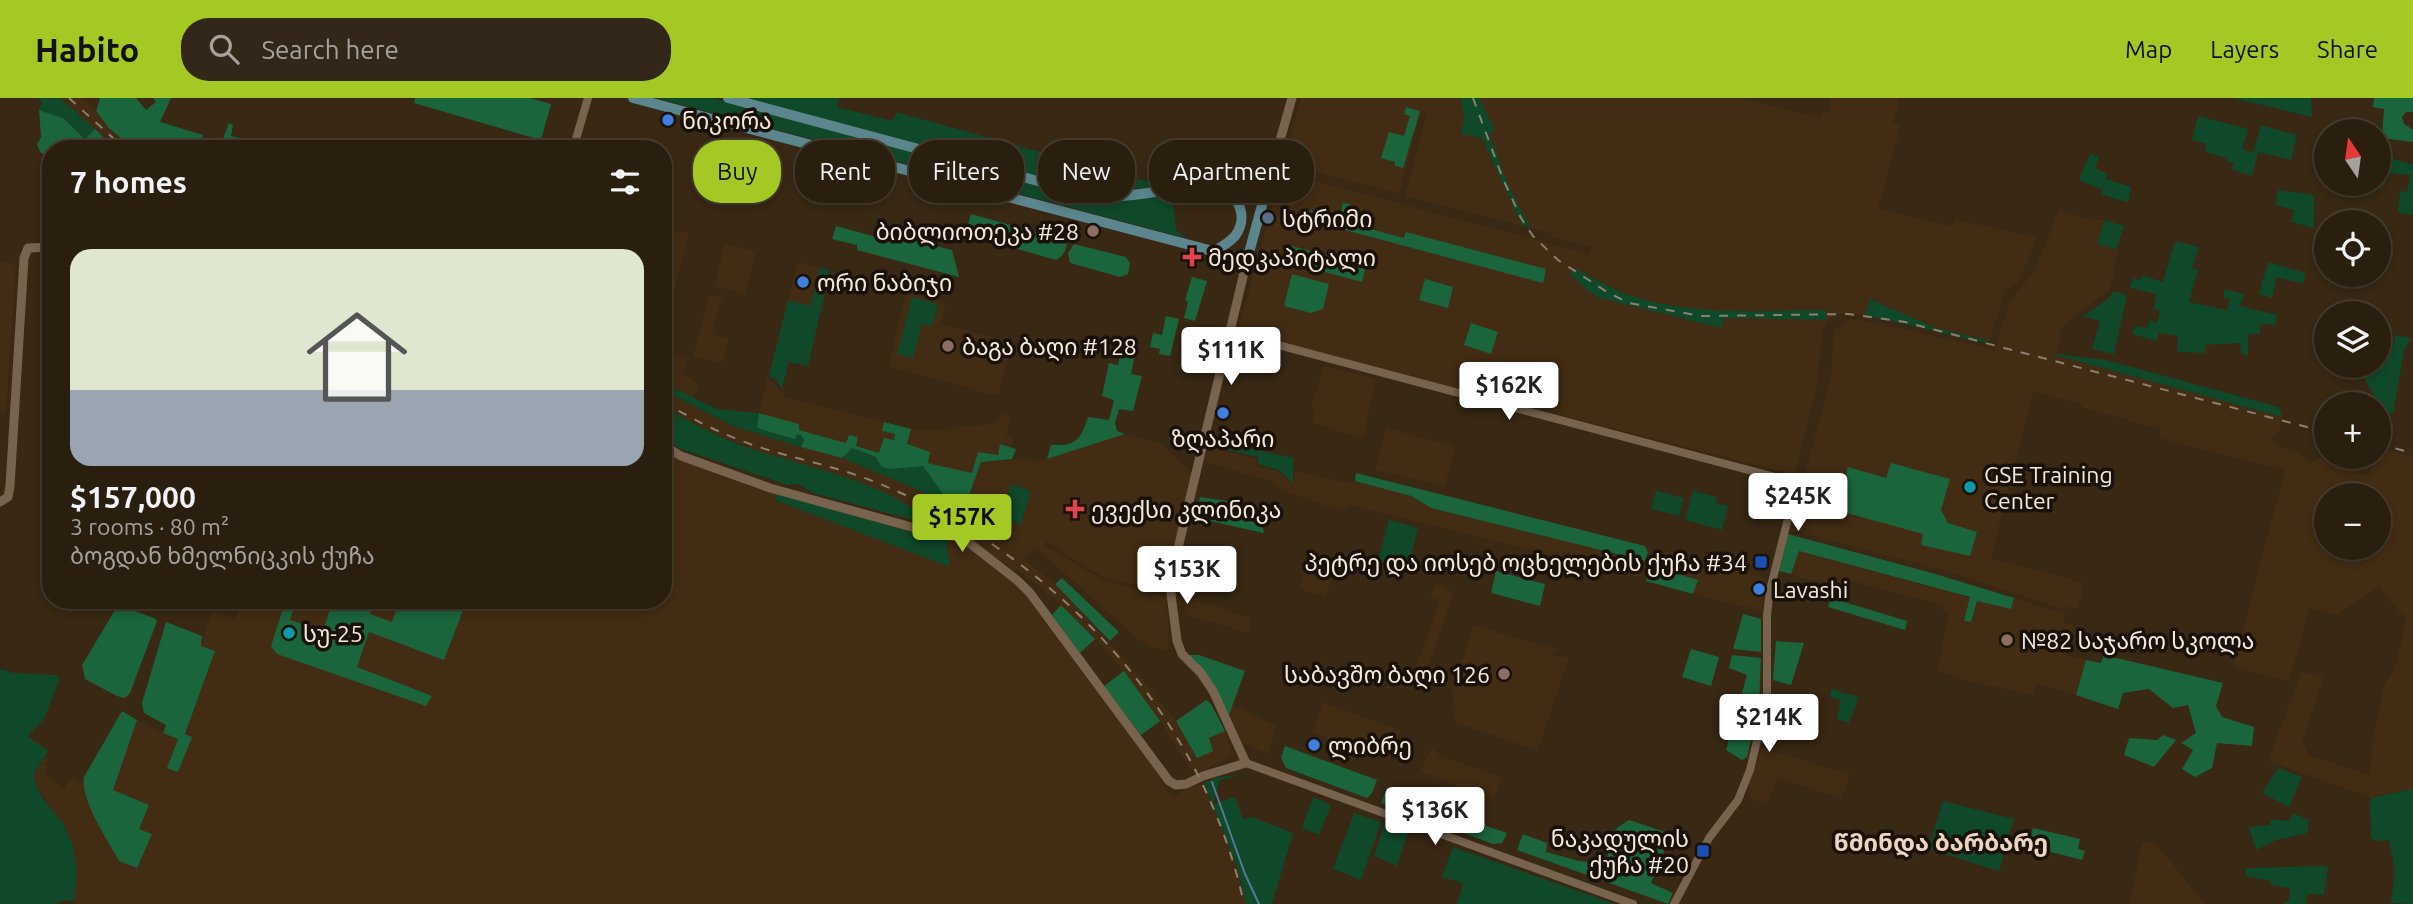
<!DOCTYPE html>
<html lang="en">
<head>
<meta charset="utf-8">
<style>
  body { margin:0; font-family:Ubuntu,"Noto Sans Georgian",sans-serif; background:#322718; color:#f1f3f6; height:100vh; display:flex; flex-direction:column; font-size:26px; white-space:nowrap }
  * { box-sizing:border-box; margin:0 }
  p { font-size:23px; color:#a5a29e }
  .icon { flex:none; width:38px; height:38px; fill:none; stroke:currentColor; stroke-width:2; stroke-linecap:round; stroke-linejoin:round }
  .map { position:relative; flex:1; overflow:hidden }
  .details { position:absolute; left:42px; top:42px; width:630px; height:469px; display:flex; flex-direction:column; background:#2a1e0f; border-radius:28px; box-shadow:0 4px 10px #0003,0 0 0 2px #463c2f }
  .details>* { flex:none }
  .top-card { position:absolute; left:693px; top:42px; width:665px; height:63px; display:flex; gap:14px }
  .needle { width:46px; rotate:347deg }
  .tools { position:absolute; left:2314px; top:21px; display:grid; gap:14px }
  .tools a { display:grid; place-items:center; width:77px; height:77px; border-radius:50%; background:#2a1e0f; box-shadow:0 4px 10px #0003,0 0 0 2px #463c2f; font-size:35px }
  .price { position:absolute; translate:-50% -60px; padding:0 16px; border-radius:7px; background:#fff; color:#222; font-size:23px; line-height:46px; filter:drop-shadow(0 2px 4px #0008) }
  .price::after { content:''; position:absolute; left:50%; top:42px; width:21px; height:16px; margin-left:-10px; background:inherit; clip-path:polygon(0 0,100% 0,50% 100%) }
  .price.on { background:#a4c824; color:#111 }
  ul { padding:0; list-style:none }
  li { display:grid; align-content:center; gap:14px; height:371px; padding:0 28px }
  li+li { border-top:2px solid #463c2f }
  li span { display:grid; place-items:center; height:217px; border-radius:21px; color:#555 }
  li>.icon { margin-inline-start:auto }
  span .icon { width:126px; height:126px; fill:#fffc; stroke-width:1 }
  li b { font-size:30px }
  h2 { display:flex; justify-content:space-between; align-items:center; height:84px; padding:0 28px; font-size:30px }
  .tag { padding:0 24px; border-radius:28px; background:#2a1e0f; box-shadow:0 4px 10px #0003,0 0 0 2px #463c2f; font-size:24px; line-height:63px }
  .tag.on { background:#a4c824; color:#111 }
  header { display:flex; align-items:center; gap:42px; box-sizing:border-box; height:98px; padding:0 35px; background:#a4c824; color:#111 }
  header strong { font-size:33px }
  nav { display:flex; gap:38px; margin-inline-start:auto; font-size:24px }
  .search { width:490px; height:63px; background:#322718; display:flex; align-items:center; gap:18px; box-sizing:border-box; padding:0 24px; border-radius:28px; color:#a5a29e; font-size:26px }
  .map>svg:first-child { display:block }
  .built { fill:#422c13; fill-rule:evenodd }
  .green { fill:#10482a }
  .forest { fill:#1b653c }
  .lines { fill:none; stroke-linecap:round; stroke-linejoin:round }
  .stream { stroke:#547996; stroke-width:2 }
  .tertiary { stroke:#77634e; stroke-width:8 }
  .secondary { stroke:#77634e; stroke-width:9 }
  .primary { stroke:#5b868e; stroke-width:10 }
  .rail { stroke:#8d7f6f; stroke-width:2; stroke-dasharray:9 9; stroke-linecap:butt }
  .shop-dot { fill:#3f7fe0; stroke:#1a120a; stroke-width:2.5 }
  .service-dot { fill:#5c6f8a; stroke:#1a120a; stroke-width:2.5 }
  .education-dot { fill:#8d6e63; stroke:#1a120a; stroke-width:2.5 }
  .health-dot { fill:#e0444e; stroke:#1a120a; stroke-width:2.5 }
  .culture-dot { fill:#0f9aa8; stroke:#1a120a; stroke-width:2.5 }
  .transit-dot { fill:#1a4fb4; stroke:#1a120a; stroke-width:2.5 }
  .labels { text-anchor:middle; dominant-baseline:central; stroke-width:7; stroke-linejoin:round; paint-order:stroke }
  .poi-label { font-size:23px; fill:#f4e9dd; stroke:#1a120a; text-anchor:start }
  .neighbourhood-label { font-size:24px; font-weight:bold; fill:#ecd6bf; stroke:#1a120a }
</style>
</head>
<body>
<header>
<strong>Habito</strong>
<div class="search"><svg class="icon" aria-label="search" viewBox="0 0 24 24"><circle cx="10" cy="10" r="6"/><path d="M15 15l6 6"/></svg>Search here</div>
<nav><a>Map</a><a>Layers</a><a>Share</a></nav>
</header>
<div class="map">
<svg width="2413" height="806" viewBox="0 0 2413 806">
  <rect width="100%" height="100%" fill="#382814"/>
  <g class="built">
    <polygon points="60,0 85,0 108,29 133,51 115,51"/>
    <polygon points="1301,0 1741,0 1821,20 1823,13 1828,14 1831,0 1900,0 1893,25 1901,27 1878,111 1952,128 1955,121 2038,140 2019,183 2011,190 2006,191 1990,243 1936,230 1871,201 1865,217 1838,216 1829,222 1822,234 1818,285 1795,377 1238,234 1281,74 1590,156 1591,149 1552,139 1552,136 1405,98 1427,14 1421,13 1399,96 1284,66"/>
    <path d="M2059,111l28,10 18,1 -8,23 22,8 -7,19 3,2 -6,18 -45,35 -4,7v12l-4,11 226,62 -3,15 -8,6 10,9 17,6 11,10 9,-5 15,2 24,7 2,7 10,1 6,-18h3l1,-9 34,9v332l-39,7v3l-106,-38 34,-90 21,7 -21,63 7,14 61,20 3,-37 8,-36 -1,-10 15,-25 9,-35 1,-18 -3,1 -23,-28 -42,28 -27,-7 -21,74 -56,-16 52,-196 -126,-32 2,-9 -79,-21 1,-3 -50,-13 -42,166 93,25 -6,26 -11,-3 -1,4 -124,-40 -152,-40 41,-154 2,-37 2,-9 5,-5 12,-6 10,1 131,29 4,-6 13,-43 25,-30zM2326,397h52v53h-52z"/>
    <polygon points="676,132 689,135 663,234 663,180"/>
    <polygon points="725,145 756,153 745,196 714,188"/>
    <polygon points="798,164 820,170 810,208 788,202"/>
    <polygon points="0,165 12,165 16,170 6,314 0,313"/>
    <polygon points="906,194 946,205 941,226 1004,242 1002,254 1009,256 999,296 993,297 891,269 889,266"/>
    <polygon points="709,197 722,200 712,236 729,240 722,265 693,258"/>
    <polygon points="663,254 687,260 682,275 699,286 694,300 663,285"/>
    <polygon points="1324,268 1376,281 1363,341 1312,325 1314,312 1311,310"/>
    <polygon points="767,280 772,283 786,299 884,324 883,332 895,336 894,342 879,356 855,348 858,340 849,337 847,345 798,332 799,326 759,315"/>
    <polygon points="663,292 733,328 853,363 919,392 963,418 981,364 1012,361 1041,363 1125,336 1162,346 1192,375 1168,491 1166,493 1108,481 1086,470 1047,443 1044,447 1105,483 1167,499 1169,551 1167,554 1140,543 1035,449 1024,461 1058,489 1131,568 1176,623 1197,660 1209,640 1225,633 1234,657 1194,677 1160,623 1124,573 1086,531 1058,503 1016,471 1014,473 956,430 931,428 925,426 920,417 858,383 778,361 707,333 663,309"/>
    <polygon points="1003,316 1011,317 1006,337 1014,341 1011,350 1001,346 998,357 978,354 973,376 928,365 907,346 911,331 944,331 996,325"/>
    <polygon points="1386,330 1455,348 1445,389 1375,372"/>
    <polygon points="1209,349 1257,361 1256,368 1277,373 1292,387 1296,373 1348,385 1355,383 1411,398 1431,410 1645,463 1638,479 1349,407 1344,412 1329,409 1280,392 1274,384 1205,364"/>
    <polygon points="663,351 778,395 775,402 949,468 947,450 948,440 963,445 1012,482 1025,495 1100,596 1153,669 1171,699 1175,699 1184,691 1204,685 1237,768 1246,806 76,806 74,804 77,775 50,710 35,685 34,676 45,659 49,662 45,667 48,669 45,674 64,691 72,678 83,686 86,700 119,763 151,737 139,731 112,692 137,622 178,641 167,670 178,673 192,638 185,636 215,554 201,548 212,512 236,521 243,502 663,502"/>
    <polygon points="1658,451 1764,479 1763,513 1693,496 1697,482 1650,468"/>
    <polygon points="1799,453 1970,500 1965,523 1971,524 1977,503 2011,511 2014,500 2065,516 2063,524 2074,528 2067,557 2086,562 2076,597 2036,585 2033,597 1972,584 1937,573 1949,516 1943,513 1942,507 1844,481 1841,491 1791,476"/>
    <polygon points="1310,454 1337,462 1326,499 1299,491"/>
    <polygon points="1435,486 1454,494 1422,586 1411,583 1440,503 1430,499"/>
    <polygon points="1180,497 1252,521 1248,535 1183,516 1185,509 1178,506"/>
    <polygon points="1473,527 1559,552 1550,558 1569,559 1538,653 1454,624 1452,594"/>
    <polygon points="1323,604 1401,633 1390,662 1312,635"/>
    <polygon points="1231,607 1277,628 1268,656 1243,646 1225,612"/>
    <polygon points="1432,650 1440,657 1502,680 1494,701 1420,674"/>
    <polygon points="1762,650 1850,676 1842,701 1778,680 1767,707 1750,701 1748,689"/>
    <polygon points="2145,743 2157,747 2161,752 2205,806 2129,806 2142,746"/>
  </g>
  <g class="green">
    <polygon points="37,0 60,0 95,31 86,41 63,20 39,12 42,4"/>
    <polygon points="656,0 712,0 1096,100 1108,102 1172,96 1176,132 1186,140"/>
    <polygon points="740,0 839,0 837,9 893,23 896,14 1149,84 1149,89 1099,95"/>
    <polygon points="1461,0 1479,0 1495,32 1489,35 1509,89 1530,129 1522,127 1482,40 1461,36 1464,20"/>
    <polygon points="2233,0 2311,0 2312,19"/>
    <polygon points="2198,18 2248,31 2242,51 2253,55 2261,27 2297,37 2291,62 2258,54 2252,78 2232,72 2234,65 2227,63 2227,60 2205,54 2207,46 2192,42"/>
    <polygon points="2378,46 2388,48 2385,58 2413,67 2413,117 2398,114 2400,93 2407,94 2410,77 2387,75 2384,89 2376,86 2378,86"/>
    <polygon points="2090,56 2099,59 2095,70 2107,76 2106,81 2131,89 2128,105 2101,96 2103,92 2079,82"/>
    <polygon points="2278,92 2314,97 2314,130 2291,124 2294,112 2275,107"/>
    <polygon points="2105,122 2124,128 2116,152 2097,145"/>
    <polygon points="2175,143 2199,149 2192,170 2198,172 2189,204 2227,212 2230,201 2223,200 2225,191 2244,196 2240,208 2277,217 2276,227 2260,226 2260,236 2248,236 2248,257 2241,256 2240,245 2205,247 2205,255 2177,254 2178,238 2159,235 2157,243 2132,236 2135,228 2147,230 2150,222 2157,225 2160,213 2154,211 2156,196 2130,190 2133,180 2140,182 2142,177 2163,184"/>
    <polygon points="2268,164 2306,175 2303,186 2277,179 2272,200 2259,196"/>
    <polygon points="820,170 830,173 808,268 789,264 782,291 775,281 769,278 788,202 810,208"/>
    <path d="M1575,170c20,11 41,24 63,30 60,18 126,12 188,12v10l-101,-2 -4,10 -121,-30 -11,-6 -19,-18z"/>
    <polygon points="2113,193 2127,197 2114,256 2092,251 2100,223 2083,218 2109,200"/>
    <polygon points="912,199 938,206 932,228 922,226 913,260 897,256"/>
    <polygon points="1870,201 1936,230 1990,243 1982,244 1865,217"/>
    <path d="M2395,237l16,3 -7,12 -11,64 -14,-3c-2,-19 -15,-26 -19,-45h18v-9l12,-2z"/>
    <path d="M2059,255c7,4 36,5 47,7l173,47 3,10 -227,-62z"/>
    <polygon points="663,285 717,311 759,315 757,330 797,336 802,338 804,342 801,349 733,328 663,292"/>
    <path d="M663,309c24,13 47,26 72,36 44,18 170,41 190,80l-112,-30c-9,-6 -15,-11 -25,-8l-107,-36 -18,-9z"/>
    <polygon points="1218,343 1293,360 1293,386 1279,372 1258,366 1258,359 1212,348 1212,345"/>
    <polygon points="852,350 876,359 881,368 923,368 947,402 960,407 967,403 964,419 919,392 842,360"/>
    <polygon points="1011,386 1031,393 1021,426 1000,420"/>
    <polygon points="1656,393 1684,400 1679,418 1651,411"/>
    <polygon points="1693,393 1717,399 1716,405 1728,408 1722,432 1685,422"/>
    <polygon points="778,395 914,435 948,440 947,450 950,469 775,402"/>
    <polygon points="1389,422 1418,430 1407,471 1378,463"/>
    <polygon points="0,571 14,575 55,577 60,580 44,621 28,638 48,653 34,676 35,685 42,699 62,724 73,747 77,775 74,804 66,802 54,806 0,806"/>
    <polygon points="1831,591 1859,599 1849,625 1837,621 1841,602 1830,599"/>
    <polygon points="2278,670 2302,679 2289,709 2262,695"/>
    <polygon points="1241,677 1220,682 1213,706 1235,699 1243,721 1252,719 1293,735 1272,806 1246,806 1237,768 1204,685 1218,679"/>
    <polygon points="2413,691 2413,806 2391,805 2395,772 2389,742 2376,743 2371,740 2370,700"/>
    <polygon points="1313,699 1331,707 1319,737 1302,730"/>
    <polygon points="1943,703 2014,721 1999,773 1928,751"/>
    <polygon points="1354,715 1381,724 1361,782 1333,771"/>
    <polygon points="2293,715 2309,722 2307,735 2276,742 2256,752 2249,729 2270,727 2271,721 2289,723"/>
    <polygon points="1385,725 1409,732 1397,768 1374,758"/>
    <polygon points="1453,749 1615,806 1457,806 1463,785 1442,779"/>
    <polygon points="2328,768 2324,797 2307,796 2306,806 2284,806 2285,804 2289,804 2290,790 2271,787 2271,783 2245,778 2246,770"/>
  </g>
  <g class="forest">
    <polygon points="100,0 136,0 146,12 156,4 153,0 171,0 160,24 203,37 199,47 190,43 186,51 179,51 162,44 158,51 133,51 108,29 96,13"/>
    <polygon points="415,0 530,0 551,6 541,42 414,5"/>
    <polygon points="2374,0 2413,0 2413,14 2406,14 2402,19 2404,26 2413,32 2413,44 2382,40 2384,11 2373,9"/>
    <polygon points="1406,9 1420,13 1403,70 1395,68 1395,64 1381,60 1389,34 1404,38 1410,18 1404,16"/>
    <polygon points="39,12 63,20 85,41 95,31 105,41 106,51 51,51 50,60 40,54 37,46 41,39"/>
    <polygon points="229,25 233,27 231,38 274,48 274,51 219,51"/>
    <polygon points="1160,46 1241,67 1149,86"/>
    <polygon points="1343,105 1350,106 1345,124 1404,140 1406,134 1546,171 1543,185 1300,120 1302,110 1339,120"/>
    <path d="M971,116l94,26c4,7 -1,16 -9,20l-91,-26z"/>
    <polygon points="896,124 916,143 952,152 959,179 857,152 857,147 832,141 836,128 880,140"/>
    <polygon points="1074,146 1126,159 1130,165 1128,176 1120,179 1070,165 1068,155"/>
    <polygon points="1288,147 1366,168 1362,184 1284,163"/>
    <polygon points="1292,176 1329,186 1323,211 1311,215 1284,208"/>
    <polygon points="1192,179 1207,183 1195,223 1184,220 1188,204 1185,202"/>
    <polygon points="1425,181 1453,189 1448,210 1419,202"/>
    <polygon points="1166,218 1179,221 1170,258 1159,256 1160,251 1150,249 1153,235 1162,237"/>
    <polygon points="1471,225 1498,234 1491,256 1464,247"/>
    <path d="M1121,253l14,3 -4,20 11,2 -9,35 -14,-2 -4,14 2,8 8,3 -78,25 4,-14c25,1 29,-4 37,-28l21,3 5,-20 -12,-4 7,-33 9,2z"/>
    <polygon points="759,315 799,326 799,332 846,345 849,337 858,339 856,348 879,355 884,340 894,342 895,336 882,333 884,324 911,331 907,346 930,354 928,365 972,375 978,354 998,357 1000,346 1016,351 1012,361 981,364 967,403 960,407 947,402 923,368 890,371 881,368 876,359 852,350 842,360 801,349 804,342 802,338 797,336 795,341 757,330"/>
    <polygon points="1891,365 1950,381 1941,412 1948,425 1977,434 1970,458 1921,447 1923,436 1836,412 1848,369 1886,380"/>
    <polygon points="1356,375 1645,448 1648,454 1645,463 1431,410 1411,398 1355,383"/>
    <path d="M1200,399c28,5 59,3 64,36l-68,-15z"/>
    <polygon points="1788,436 1932,475 2014,500 2011,511 1977,503 1971,524 1964,523 1970,499 1799,453 1791,476 1779,473"/>
    <polygon points="1650,468 1698,482 1693,496 1646,483"/>
    <polygon points="1496,473 1545,486 1540,508 1491,495"/>
    <polygon points="1062,480 1119,534 1110,543 1055,486"/>
    <polygon points="1831,500 1907,523 1905,532 1828,509"/>
    <polygon points="286,502 296,502 290,522 323,533 333,502 374,502 370,516 392,524 400,502 467,502 444,562 369,534 357,569 432,598 426,608 277,556 271,548"/>
    <polygon points="118,507 154,520 157,523 130,595 125,600 117,598 85,581 82,567"/>
    <polygon points="1061,507 1095,541 1080,555 1052,517"/>
    <polygon points="1743,516 1761,521 1761,554 1733,551"/>
    <polygon points="166,524 202,538 201,548 215,553 185,636 192,639 178,674 167,670 178,641 163,635 166,627 144,615 142,605"/>
    <polygon points="1776,543 1804,545 1791,587 1773,582"/>
    <polygon points="1691,551 1719,559 1711,588 1682,579"/>
    <polygon points="1187,557 1199,557 1245,573 1229,617 1220,600"/>
    <polygon points="1732,557 1761,560 1759,606 1747,659 1742,662 1726,652 1747,577 1729,570"/>
    <polygon points="2104,557 2223,585 2216,608 2222,619 2254,629 2252,648 2217,645 2212,670 2195,679 2182,671 2193,652 2181,645 2196,635 2188,607 2173,610 2149,591 2123,595 2118,611 2076,597 2086,562 2101,565"/>
    <polygon points="1124,573 1160,623 1141,637 1104,588"/>
    <polygon points="1206,602 1211,606 1225,633 1209,640 1213,653 1197,660 1176,623"/>
    <path d="M122,613l15,9 -24,70 36,15 -10,24 13,5 -15,34 -18,-7c-11,-21 -39,-61 -35,-84z"/>
    <polygon points="2163,637 2176,642 2154,669 2124,657 2129,640 2157,642"/>
    <polygon points="1285,648 1377,682 1372,695 1367,700 1286,670 1281,660"/>
    <polygon points="1387,689 1418,701 1417,704 1507,735 1502,745 1493,746 1381,705"/>
    <path d="M1629,722l42,14 -20,49 22,10 -5,11 -151,-54 6,-16 24,9 -1,9 33,9 28,3c4,-25 -3,-29 22,-44z"/>
    <polygon points="2033,730 2080,741 2078,751 2085,753 2082,762 2028,748"/>
  </g>
  <g class="lines">
    <polyline class="stream" points="1212,684 1245,776 1259,806"/>
    <g class="tertiary">
      <polyline points="573,51 588,0"/>
      <polyline points="1229,234 1797,385 1770,492 1767,517 1767,601 1750,672 1738,702 1709,740 1674,806"/>
      <polyline points="1246,665 1633,806"/>
    </g>
    <g class="secondary">
      <polyline points="1273,67 1292,0"/>
      <polyline points="663,347 681,358 770,390 926,433 963,440 1018,483 1030,495 1169,683 1176,687 1186,686 1203,678 1246,665 1213,593 1201,575 1182,556 1177,543 1171,496 1179,446 1247,162"/>
      <polyline points="0,404 8,399 10,388 24,160 28,150 51,149"/>
    </g>
    <g class="primary">
      <path d="M633,0l614,162 26,-95c-52,12 -127,35 -179,31l-366,-98"/>
      <path d="M1208,86c25,2 44,29 27,52 -6,7 -15,12 -23,16"/>
    </g>
    <g class="rail">
      <polyline points="69,0 125,51"/>
      <polyline points="1473,0 1503,81 1521,120 1533,138 1558,162 1607,194 1629,205 1701,218 1848,216 1905,224 2326,334"/>
      <path d="M663,304c31,18 62,34 96,45 37,12 75,19 111,33 181,70 333,233 374,424"/>
      <polyline points="2378,346 2413,355"/>
    </g>
  </g>
  <g class="shop-dot">
    <circle cx="668" cy="22" r="7"/>
    <circle cx="803" cy="184" r="7"/>
    <circle cx="1223" cy="315" r="7"/>
    <circle cx="1759" cy="491" r="7"/>
    <circle cx="1314" cy="647" r="7"/>
  </g>
  <circle class="service-dot" cx="1268" cy="120" r="7"/>
  <g class="education-dot">
    <circle cx="1093" cy="133" r="7"/>
    <circle cx="948" cy="248" r="7"/>
    <circle cx="2007" cy="542" r="7"/>
    <circle cx="1504" cy="576" r="7"/>
  </g>
  <g class="health-dot">
    <path d="M1188.5 148.5h7v7h7v7h-7v7h-7v-7h-7v-7h7z"/>
    <path d="M1071.5 400.5h7v7h7v7h-7v7h-7v-7h-7v-7h7z"/>
  </g>
  <g class="culture-dot">
    <circle cx="1970" cy="389" r="7"/>
    <circle cx="289" cy="535" r="7"/>
  </g>
  <g class="transit-dot">
    <rect x="1754" y="457" width="14" height="14" rx="3.5"/>
    <rect x="1696" y="746" width="14" height="14" rx="3.5"/>
  </g>
  <g class="labels">
    <g class="poi-label">
      <text x="682" y="22">ნიკორა</text>
      <text x="1282" y="120">სტრიმი</text>
      <text x="1079" y="133" text-anchor="end">ბიბლიოთეკა #28</text>
      <text x="1208" y="159">მედკაპიტალი</text>
      <text x="817" y="184">ორი ნაბიჯი</text>
      <text x="962" y="248">ბაგა ბაღი #128</text>
      <text x="1223" y="340" text-anchor="middle">ზღაპარი</text>
      <text x="1984" y="376">GSE Training<tspan x="1984" dy="26">Center</tspan></text>
      <text x="1091" y="411">ევექსი კლინიკა</text>
      <text x="1747" y="464" text-anchor="end">პეტრე და იოსებ ოცხელების ქუჩა #34</text>
      <text x="1773" y="491">Lavashi</text>
      <text x="303" y="535">სუ-25</text>
      <text x="2021" y="542">№82 საჯარო სკოლა</text>
      <text x="1490" y="576" text-anchor="end">საბავშო ბაღი 126</text>
      <text x="1328" y="647">ლიბრე</text>
      <text x="1689" y="740" text-anchor="end">ნაკადულის<tspan x="1689" dy="26">ქუჩა #20</tspan></text>
    </g>
    <g class="neighbourhood-label">
      <text x="1941" y="744">წმინდა ბარბარე</text>
    </g>
  </g>
</svg>
<div class="tools">
<a><svg class="needle" viewBox="-14 -14 28 28"><path d="M0-13l5 13h-10z" fill="#e53935"/><path d="M0 13l5-13h-10z" fill="#a5a29e"/></svg></a>
<a><svg class="icon" aria-label="locate" viewBox="0 0 24 24"><circle cx="12" cy="12" r="6"/><path d="M12 2v4M12 18v4M2 12h4M18 12h4"/></svg></a>
<a><svg class="icon" aria-label="layers" viewBox="0 0 24 24"><path d="M12 4l9 5-9 5-9-5zM3 14l9 5 9-5"/></svg></a>
<a>+</a>
<a>−</a>
</div>
<b class="price" style="left:1231px;top:289px">$111K</b>
<b class="price" style="left:1509px;top:324px">$162K</b>
<b class="price" style="left:1798px;top:435px">$245K</b>
<b class="price on" style="left:962px;top:456px">$157K</b>
<b class="price" style="left:1187px;top:508px">$153K</b>
<b class="price" style="left:1769px;top:656px">$214K</b>
<b class="price" style="left:1435px;top:749px">$136K</b>
<div class="top-card">
<a class="tag on">Buy</a>
<a class="tag">Rent</a>
<a class="tag">Filters</a>
<a class="tag">New</a>
<a class="tag">Apartment</a>
</div>
<section class="details">
<h2>7 homes<svg class="icon" aria-label="filters" viewBox="0 0 24 24"><path d="M4 7h16M4 17h16"/><circle cx="9" cy="7" r="2"/><circle cx="15" cy="17" r="2"/></svg></h2>
<ul>
<li><span style="background:linear-gradient(#dfe7d0 65%,#9aa5b1 0)"><svg class="icon" aria-label="home" viewBox="0 0 24 24"><path d="M3 11l9-7 9 7M6 9v11h12V9"/></svg></span><div><b>$157,000</b><p>3 rooms · 80 m²</p><p>ბოგდან ხმელნიცკის ქუჩა</p></div></li>
</ul>
</section>
</div>
</body>
</html>
